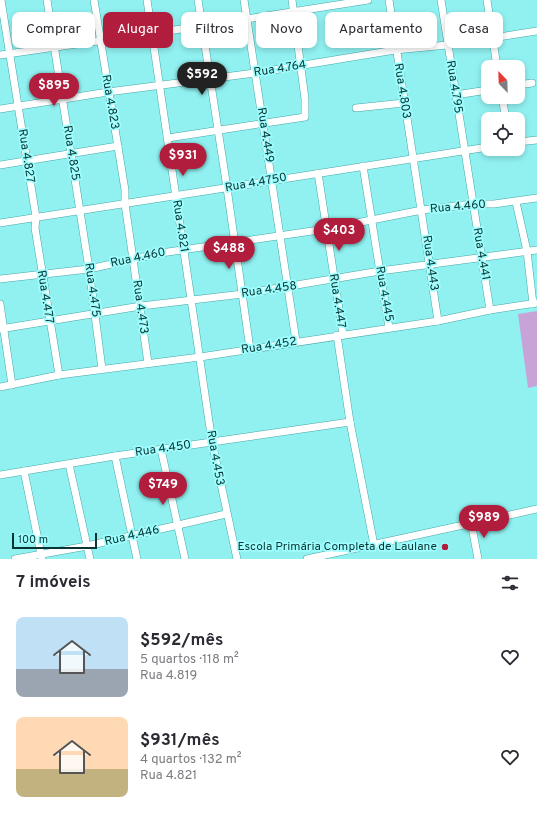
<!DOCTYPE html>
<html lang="pt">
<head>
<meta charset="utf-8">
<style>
  body { margin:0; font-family:Overpass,sans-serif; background:#f2f2f3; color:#2b2b33; height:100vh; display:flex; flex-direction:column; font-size:15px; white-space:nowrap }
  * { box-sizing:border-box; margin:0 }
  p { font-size:13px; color:#7c7c81 }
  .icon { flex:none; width:22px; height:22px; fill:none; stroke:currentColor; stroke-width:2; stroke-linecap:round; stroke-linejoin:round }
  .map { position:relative; height:559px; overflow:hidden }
  .panel { display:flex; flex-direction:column; background:#fff; flex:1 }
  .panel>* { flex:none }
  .banner { position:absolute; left:12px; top:12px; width:513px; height:36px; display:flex; gap:8px }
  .needle { width:26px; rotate:337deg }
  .controls { position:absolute; left:481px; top:60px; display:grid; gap:8px }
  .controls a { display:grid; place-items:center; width:44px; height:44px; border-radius:8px; background:#fff; box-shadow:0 2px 6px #0003; font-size:20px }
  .scale { position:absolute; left:12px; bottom:10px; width:85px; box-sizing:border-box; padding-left:4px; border:2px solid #093535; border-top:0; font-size:11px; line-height:14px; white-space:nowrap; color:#093535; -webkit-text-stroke:3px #9ffefe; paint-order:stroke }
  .price { position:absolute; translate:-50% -34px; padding:0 9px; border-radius:14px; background:#b01d3d; color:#fff; font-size:13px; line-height:26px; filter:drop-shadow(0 1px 2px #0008) }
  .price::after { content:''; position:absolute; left:50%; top:24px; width:12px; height:9px; margin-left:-6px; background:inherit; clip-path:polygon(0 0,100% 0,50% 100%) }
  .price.current { background:#222; color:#fff }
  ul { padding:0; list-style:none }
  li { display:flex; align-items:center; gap:12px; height:100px; padding:0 16px }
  li span { display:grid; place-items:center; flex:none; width:112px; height:80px; border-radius:8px; color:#555 }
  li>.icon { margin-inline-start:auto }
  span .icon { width:48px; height:48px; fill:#fffc; stroke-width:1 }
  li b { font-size:17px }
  h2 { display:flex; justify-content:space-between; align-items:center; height:48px; padding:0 16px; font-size:17px }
  .chip { padding:0 14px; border-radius:8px; background:#fff; box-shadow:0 2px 6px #0003; font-size:14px; line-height:36px }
  .chip.current { background:#b01d3d; color:#fff }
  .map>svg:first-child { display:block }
  .green { fill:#c8a3d7 }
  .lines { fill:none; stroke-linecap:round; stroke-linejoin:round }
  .minor-casing { stroke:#45a7a7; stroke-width:8 }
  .minor { stroke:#fff; stroke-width:7 }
  .poi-dot { fill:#b01d3d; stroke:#9ffefe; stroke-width:1.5 }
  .labels { text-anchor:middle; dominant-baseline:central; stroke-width:3.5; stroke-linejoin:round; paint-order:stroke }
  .street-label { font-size:12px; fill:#093535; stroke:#9ffefe }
  .poi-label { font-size:12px; fill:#093535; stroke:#9ffefe; text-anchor:end }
</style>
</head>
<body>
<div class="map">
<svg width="537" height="559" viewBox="0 0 537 559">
  <rect width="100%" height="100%" fill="#91f1f1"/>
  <polygon class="green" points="537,311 537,386 528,388 518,314"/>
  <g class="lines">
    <defs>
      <g id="minor">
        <polyline points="1,0 36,217 35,228 59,375"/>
        <polyline points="47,0 89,269 102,369"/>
        <polyline points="94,0 125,190 125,204 148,363"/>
        <polyline points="147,0 212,442 237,559"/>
        <polyline points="198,0 227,188 250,349"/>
        <polyline points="244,0 296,341"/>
        <polyline points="389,0 438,321"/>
        <polyline points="441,0 490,310"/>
        <polyline points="487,0 497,67"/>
        <polyline points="0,55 202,26 368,0"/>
        <polyline points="518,85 532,83"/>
        <polyline points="455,95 488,90"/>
        <polyline points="502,97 506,119"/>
        <polyline points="356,108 404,103"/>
        <polyline points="0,109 108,92 255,73 395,50 447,45 537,31"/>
        <polyline points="168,138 305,117 305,99 292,0"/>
        <polyline points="518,142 537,140"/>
        <polyline points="0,165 118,146"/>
        <polyline points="363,166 389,328"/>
        <polyline points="318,173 343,335"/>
        <polyline points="516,202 527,251 533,304"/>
        <polyline points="0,223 488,147"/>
        <polyline points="0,279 89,269 161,253 326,229 422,210 472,204 494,204 537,198"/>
        <polyline points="0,304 12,385"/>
        <polyline points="0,329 141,306 243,294 380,271 537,250"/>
        <polyline points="337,335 350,422 374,545"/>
        <polyline points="0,387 59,375 200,357 438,321 490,310 537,303"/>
        <polyline points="161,449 185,559"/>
        <polyline points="115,456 137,559"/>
        <polyline points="69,464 90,559"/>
        <polyline points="24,471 42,559"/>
        <polyline points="0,475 115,456 350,422"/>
        <polyline points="471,522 478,559"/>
        <polyline points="15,559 87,546 226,514"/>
        <polyline points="307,559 537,509"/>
      </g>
    </defs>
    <use href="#minor" class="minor-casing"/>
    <use href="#minor" class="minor"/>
  </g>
  <circle class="poi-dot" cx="445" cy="547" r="4"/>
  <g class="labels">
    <g class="street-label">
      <text transform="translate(280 69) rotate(-9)">Rua 4.764</text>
      <text transform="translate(454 87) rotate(81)">Rua 4.795</text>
      <text transform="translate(402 91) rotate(81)">Rua 4.803</text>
      <text transform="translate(110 102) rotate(80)">Rua 4.823</text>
      <text transform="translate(265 135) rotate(81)">Rua 4.449</text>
      <text transform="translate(71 153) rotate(81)">Rua 4.825</text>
      <text transform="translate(26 156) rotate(81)">Rua 4.827</text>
      <text transform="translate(256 183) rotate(-10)">Rua 4.4750</text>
      <text transform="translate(458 207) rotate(-5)">Rua 4.460</text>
      <text transform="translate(180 226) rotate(81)">Rua 4.821</text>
      <text transform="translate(481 254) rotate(80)">Rua 4.441</text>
      <text transform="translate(138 258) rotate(-12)">Rua 4.460</text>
      <text transform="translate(430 263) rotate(82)">Rua 4.443</text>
      <text transform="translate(92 290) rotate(82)">Rua 4.475</text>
      <text transform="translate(269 290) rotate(-8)">Rua 4.458</text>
      <text transform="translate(384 294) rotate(80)">Rua 4.445</text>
      <text transform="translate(45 297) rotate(81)">Rua 4.477</text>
      <text transform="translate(337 301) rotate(81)">Rua 4.447</text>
      <text transform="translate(140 307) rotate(82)">Rua 4.473</text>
      <text transform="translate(269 346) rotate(-9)">Rua 4.452</text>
      <text transform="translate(163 449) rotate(-8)">Rua 4.450</text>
      <text transform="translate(215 458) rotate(80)">Rua 4.453</text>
      <text transform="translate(132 536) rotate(-13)">Rua 4.446</text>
    </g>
    <g class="poi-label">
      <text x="437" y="547">Escola Primária Completa de Laulane</text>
    </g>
  </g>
</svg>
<div class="controls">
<a><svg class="needle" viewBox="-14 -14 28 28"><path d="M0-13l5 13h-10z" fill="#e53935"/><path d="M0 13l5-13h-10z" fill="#7c7c81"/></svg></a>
<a><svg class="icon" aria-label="locate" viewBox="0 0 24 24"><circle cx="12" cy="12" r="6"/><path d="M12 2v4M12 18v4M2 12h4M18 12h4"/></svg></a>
</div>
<div class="scale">100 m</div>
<b class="price current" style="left:202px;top:96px">$592</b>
<b class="price" style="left:54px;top:107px">$895</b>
<b class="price" style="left:183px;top:177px">$931</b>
<b class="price" style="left:339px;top:252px">$403</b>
<b class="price" style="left:229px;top:270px">$488</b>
<b class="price" style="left:163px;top:506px">$749</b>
<b class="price" style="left:484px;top:539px">$989</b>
<div class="banner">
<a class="chip">Comprar</a>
<a class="chip current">Alugar</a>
<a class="chip">Filtros</a>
<a class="chip">Novo</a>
<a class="chip">Apartamento</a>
<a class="chip">Casa</a>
</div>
</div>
<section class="panel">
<h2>7 imóveis<svg class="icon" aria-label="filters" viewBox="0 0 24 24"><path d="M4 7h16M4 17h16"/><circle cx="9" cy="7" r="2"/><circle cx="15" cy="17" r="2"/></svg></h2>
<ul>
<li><span style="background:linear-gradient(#bfe0f5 65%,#9aa5b1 0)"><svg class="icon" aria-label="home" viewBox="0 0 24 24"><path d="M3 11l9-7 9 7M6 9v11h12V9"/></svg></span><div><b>$592/mês</b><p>5 quartos · 118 m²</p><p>Rua 4.819</p></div><svg class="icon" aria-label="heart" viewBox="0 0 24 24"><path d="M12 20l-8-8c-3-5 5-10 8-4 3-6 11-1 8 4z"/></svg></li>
<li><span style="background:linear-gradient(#ffd9b3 65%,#c2b280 0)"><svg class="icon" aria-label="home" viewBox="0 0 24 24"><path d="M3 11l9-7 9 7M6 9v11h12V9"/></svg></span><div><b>$931/mês</b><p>4 quartos · 132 m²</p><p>Rua 4.821</p></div><svg class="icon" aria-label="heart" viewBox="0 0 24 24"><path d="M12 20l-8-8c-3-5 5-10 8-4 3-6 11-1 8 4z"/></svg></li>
</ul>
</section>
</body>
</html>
